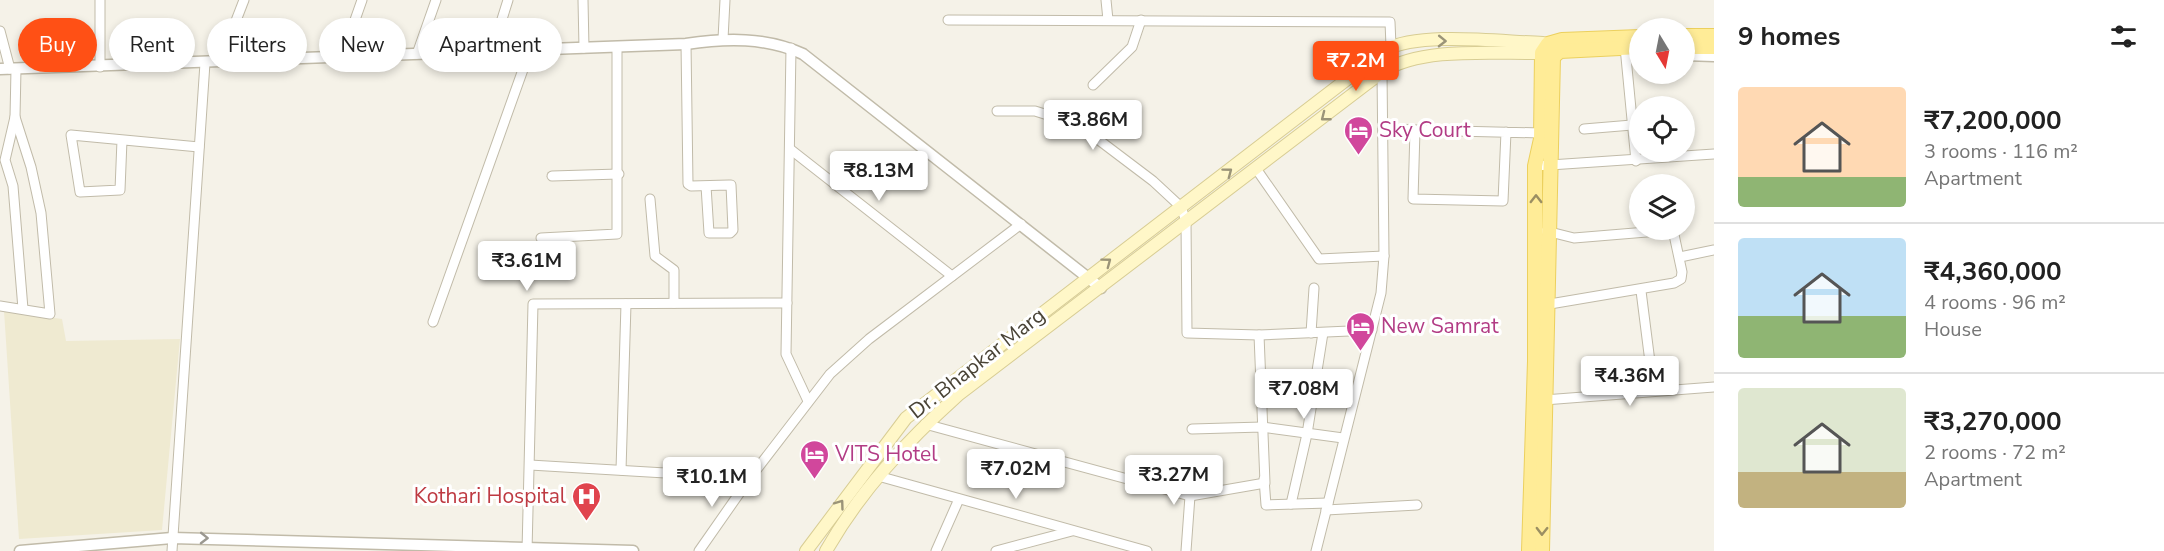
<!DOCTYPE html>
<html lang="en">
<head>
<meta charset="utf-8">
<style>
  body { margin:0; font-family:"Nunito Sans",sans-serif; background:#f6f6f6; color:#222; height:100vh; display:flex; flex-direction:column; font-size:22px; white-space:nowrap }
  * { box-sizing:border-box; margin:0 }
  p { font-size:20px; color:#767676 }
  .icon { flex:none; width:33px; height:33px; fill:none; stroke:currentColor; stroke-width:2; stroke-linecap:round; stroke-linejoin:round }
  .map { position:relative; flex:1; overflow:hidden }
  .drawer { display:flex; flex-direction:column; background:#fff; width:450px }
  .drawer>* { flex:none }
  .top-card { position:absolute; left:18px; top:18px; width:570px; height:54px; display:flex; gap:12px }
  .needle { width:39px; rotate:170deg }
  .tools { position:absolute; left:1629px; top:18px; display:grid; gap:12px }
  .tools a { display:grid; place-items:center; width:66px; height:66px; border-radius:50%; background:#fff; box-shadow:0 3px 9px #0003; font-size:30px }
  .price { position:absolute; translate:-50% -51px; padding:0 14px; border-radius:6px; background:#fff; color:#222; font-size:20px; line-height:39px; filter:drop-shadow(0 2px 3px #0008) }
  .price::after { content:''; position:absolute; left:50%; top:36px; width:18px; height:14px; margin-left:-9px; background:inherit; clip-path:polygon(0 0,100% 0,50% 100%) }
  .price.on { background:#ff5015; color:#fff }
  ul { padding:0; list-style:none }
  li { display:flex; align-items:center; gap:18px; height:150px; padding:0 24px }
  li+li { border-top:2px solid #e0e0e0 }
  li span { display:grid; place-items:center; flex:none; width:168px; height:120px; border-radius:6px; color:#555 }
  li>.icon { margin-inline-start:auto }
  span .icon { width:72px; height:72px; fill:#fffc; stroke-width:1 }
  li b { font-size:26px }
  h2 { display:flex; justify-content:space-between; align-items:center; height:72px; padding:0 24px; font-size:26px }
  .chip { padding:0 21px; border-radius:27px; background:#fff; box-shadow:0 3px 9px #0003; font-size:21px; line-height:54px }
  .chip.on { background:#ff5015; color:#fff }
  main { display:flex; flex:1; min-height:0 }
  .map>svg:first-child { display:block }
  .education { fill:#efead1 }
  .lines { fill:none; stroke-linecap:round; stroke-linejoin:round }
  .minor-casing { stroke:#c1bba9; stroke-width:11 }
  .tertiary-casing { stroke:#c1bba9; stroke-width:13 }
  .secondary-casing { stroke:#d8cd94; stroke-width:14 }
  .primary-casing { stroke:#ecd05e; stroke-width:16 }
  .minor { stroke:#fff; stroke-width:9 }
  .tertiary { stroke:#fff; stroke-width:10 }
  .secondary { stroke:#fff7c8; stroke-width:12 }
  .primary { stroke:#ffec97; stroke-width:14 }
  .oneway { stroke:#9b9478 }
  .oneway2 { stroke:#9b8f62 }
  .oneway3 { stroke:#9b9890 }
  .labels { text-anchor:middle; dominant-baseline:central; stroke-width:6; stroke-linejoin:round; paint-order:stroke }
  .hotel-label { font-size:21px; fill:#b23c85; stroke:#fff; text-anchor:start }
  .street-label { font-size:21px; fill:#494336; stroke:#fff }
  .health-label { font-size:21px; fill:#be3a42; stroke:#fff; text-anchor:end }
</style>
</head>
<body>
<main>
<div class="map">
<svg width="1714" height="551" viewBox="0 0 1714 551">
  <rect width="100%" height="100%" fill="#f5f2e8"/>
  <polygon class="education" points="4,311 62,319 66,341 180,339 162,530 19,539"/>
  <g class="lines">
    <defs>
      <g id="minor">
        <polyline points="583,0 584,48"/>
        <polyline points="1106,0 1108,20"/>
        <polyline points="948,20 1390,22 1391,46"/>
        <polyline points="0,31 10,69"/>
        <polyline points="723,39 725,0"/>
        <polyline points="686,44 688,184 691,186 729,185 731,185 733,230 730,233 709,233 706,186"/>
        <polyline points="1625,47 1636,161"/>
        <polyline points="791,48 786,354 808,401"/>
        <polyline points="492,51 508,0"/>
        <polyline points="417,54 436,0"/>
        <polyline points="342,57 362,0"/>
        <polyline points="220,62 244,0"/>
        <polyline points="100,67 100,0"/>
        <polyline points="16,69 15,117 5,160 13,186 23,309"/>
        <polyline points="1093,85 1132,47 1141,20"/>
        <polyline points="997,111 1035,111 1079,125 1153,181 1181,207 1186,221 1187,333 1259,335 1372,330"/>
        <polyline points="1395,129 1415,130"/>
        <polyline points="1584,129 1632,125"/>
        <polyline points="1506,132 1503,201 1413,199 1415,130 1541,133"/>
        <polyline points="122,140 120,190 80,192 71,135 199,147"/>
        <polyline points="790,149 952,276"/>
        <polyline points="1535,166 1714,154"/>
        <polyline points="1257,170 1319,259 1384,256"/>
        <polyline points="552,176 619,174"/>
        <polyline points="650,199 655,256 674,270 674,303"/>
        <polyline points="1546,231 1574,238 1671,230"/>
        <polyline points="541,238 617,234 617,47"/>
        <polyline points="1680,257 1714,250"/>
        <polyline points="1641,291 1650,362"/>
        <polyline points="1544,305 1674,283 1681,279 1682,272 1673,230"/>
        <polyline points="0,306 50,314 41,213 31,167 15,117"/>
        <polyline points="433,322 530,50"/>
        <polyline points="1311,333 1314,288"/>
        <polyline points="1544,400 1714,387"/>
        <polyline points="925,424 1190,496 1265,483 1259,335"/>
        <polyline points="1192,429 1262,427 1343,438"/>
        <polyline points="530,465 750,478 830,374 869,339 1021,224"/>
        <polyline points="621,470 626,304"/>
        <polyline points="878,476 1147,551"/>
        <polyline points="1264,479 1266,505 1328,503"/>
        <polyline points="1291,504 1307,434 1323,333"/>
        <polyline points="1326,510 1417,505"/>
        <polyline points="172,551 205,63"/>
        <polyline points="527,551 533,304 787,303"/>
        <polyline points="699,551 750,478"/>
        <polyline points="936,551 959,499"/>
        <polyline points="996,551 1072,531"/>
        <polyline points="1186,551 1190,496"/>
        <polyline points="1316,551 1381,293 1384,256 1382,72"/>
      </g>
      <g id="tertiary">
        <polyline points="1684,55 1714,56"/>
        <path d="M0,69l686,-25c40,-6 80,-7 117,10l298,234"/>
        <polyline points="20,551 172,538 633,551"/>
      </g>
      <g id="secondary">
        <path d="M806,551l100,-133 479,-368c35,-19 117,-8 158,-7l13,6"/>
        <path d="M826,551c34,-60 81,-110 132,-156l424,-323c40,-26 113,-18 160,-19l8,3"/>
      </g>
      <g id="primary">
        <polyline points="1684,36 1714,36"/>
        <polyline points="1684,47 1714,47"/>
        <polyline points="1529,551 1535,361 1535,166 1541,139 1542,53 1548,44 1562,40 1640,37"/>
        <polyline points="1542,551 1553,57 1560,51 1640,47"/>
      </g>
    </defs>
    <use href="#minor" class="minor-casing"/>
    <use href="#tertiary" class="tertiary-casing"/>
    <use href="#secondary" class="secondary-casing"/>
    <use href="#primary" class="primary-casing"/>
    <use href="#minor" class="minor"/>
    <use href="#tertiary" class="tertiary"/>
    <use href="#secondary" class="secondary"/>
    <use href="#primary" class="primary"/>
  </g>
  <defs><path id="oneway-chevron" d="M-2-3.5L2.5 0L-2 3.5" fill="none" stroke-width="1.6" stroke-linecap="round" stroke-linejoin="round" transform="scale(1.5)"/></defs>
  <g class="oneway">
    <use href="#oneway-chevron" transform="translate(1442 41) rotate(1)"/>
    <use href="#oneway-chevron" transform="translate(1325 117) rotate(142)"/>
    <use href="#oneway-chevron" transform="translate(1228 172) rotate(-37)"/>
    <use href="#oneway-chevron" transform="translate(1107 262) rotate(-37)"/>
    <use href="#oneway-chevron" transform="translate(840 504) rotate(-54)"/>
  </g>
  <g class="oneway2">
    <use href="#oneway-chevron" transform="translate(1536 199) rotate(-90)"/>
    <use href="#oneway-chevron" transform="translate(1542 531) rotate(91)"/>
  </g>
  <use class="oneway3" href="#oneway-chevron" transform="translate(204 538) rotate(1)"/>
  <defs>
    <symbol id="hotel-pin" viewBox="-11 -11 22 30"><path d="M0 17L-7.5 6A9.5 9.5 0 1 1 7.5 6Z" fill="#d1479c" stroke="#fff"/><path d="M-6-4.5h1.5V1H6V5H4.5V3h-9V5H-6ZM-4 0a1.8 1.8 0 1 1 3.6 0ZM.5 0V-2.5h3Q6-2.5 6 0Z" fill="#fff"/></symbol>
    <symbol id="hospital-pin" viewBox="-11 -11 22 30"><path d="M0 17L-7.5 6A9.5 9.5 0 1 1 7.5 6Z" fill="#e0444e" stroke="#fff"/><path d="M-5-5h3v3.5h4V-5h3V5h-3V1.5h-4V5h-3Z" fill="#fff"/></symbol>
  </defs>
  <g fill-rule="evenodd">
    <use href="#hotel-pin" x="1342" y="114" width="33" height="45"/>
    <use href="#hotel-pin" x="1344" y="310" width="33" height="45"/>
    <use href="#hotel-pin" x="798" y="438" width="33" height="45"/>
    <use href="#hospital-pin" x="570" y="480" width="33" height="45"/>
  </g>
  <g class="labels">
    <g class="hotel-label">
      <text x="1379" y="130">Sky Court</text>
      <text x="1381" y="326">New Samrat</text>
      <text x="835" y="454">VITS Hotel</text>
    </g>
    <g class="street-label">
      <text transform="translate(977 363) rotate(-38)">Dr. Bhapkar Marg</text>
    </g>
    <g class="health-label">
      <text x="566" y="496">Kothari Hospital</text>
    </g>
  </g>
</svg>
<div class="tools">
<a><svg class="needle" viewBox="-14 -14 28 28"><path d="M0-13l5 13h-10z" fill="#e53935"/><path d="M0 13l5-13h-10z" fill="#767676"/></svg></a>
<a><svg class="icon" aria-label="locate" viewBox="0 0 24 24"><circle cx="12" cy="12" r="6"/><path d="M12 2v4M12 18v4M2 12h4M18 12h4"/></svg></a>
<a><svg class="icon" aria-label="layers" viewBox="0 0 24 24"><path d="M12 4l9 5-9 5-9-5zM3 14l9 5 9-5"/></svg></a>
</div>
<b class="price on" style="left:1356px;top:92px">₹7.2M</b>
<b class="price" style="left:1093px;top:151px">₹3.86M</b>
<b class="price" style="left:879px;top:202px">₹8.13M</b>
<b class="price" style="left:527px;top:292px">₹3.61M</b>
<b class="price" style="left:1630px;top:407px">₹4.36M</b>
<b class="price" style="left:1304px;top:420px">₹7.08M</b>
<b class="price" style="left:1016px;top:500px">₹7.02M</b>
<b class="price" style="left:1174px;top:506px">₹3.27M</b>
<b class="price" style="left:712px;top:508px">₹10.1M</b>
<div class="top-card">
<a class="chip on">Buy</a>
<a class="chip">Rent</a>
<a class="chip">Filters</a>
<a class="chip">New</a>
<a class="chip">Apartment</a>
</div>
</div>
<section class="drawer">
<h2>9 homes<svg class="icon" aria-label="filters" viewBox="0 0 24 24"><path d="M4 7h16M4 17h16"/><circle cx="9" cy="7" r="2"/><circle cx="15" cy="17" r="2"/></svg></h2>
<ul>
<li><span style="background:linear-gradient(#ffd9b3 75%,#8fb573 0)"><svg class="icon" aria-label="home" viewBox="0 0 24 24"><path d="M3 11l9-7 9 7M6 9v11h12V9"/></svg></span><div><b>₹7,200,000</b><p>3 rooms · 116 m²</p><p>Apartment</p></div></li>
<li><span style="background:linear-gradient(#bfe0f5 65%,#8fb573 0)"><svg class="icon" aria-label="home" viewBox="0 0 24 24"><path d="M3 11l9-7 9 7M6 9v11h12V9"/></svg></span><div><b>₹4,360,000</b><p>4 rooms · 96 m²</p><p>House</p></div></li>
<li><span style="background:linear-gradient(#dfe7d0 70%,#c2b280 0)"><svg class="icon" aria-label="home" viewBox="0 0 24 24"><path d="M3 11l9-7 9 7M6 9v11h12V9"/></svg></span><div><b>₹3,270,000</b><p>2 rooms · 72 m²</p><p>Apartment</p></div></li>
</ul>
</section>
</main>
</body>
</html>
